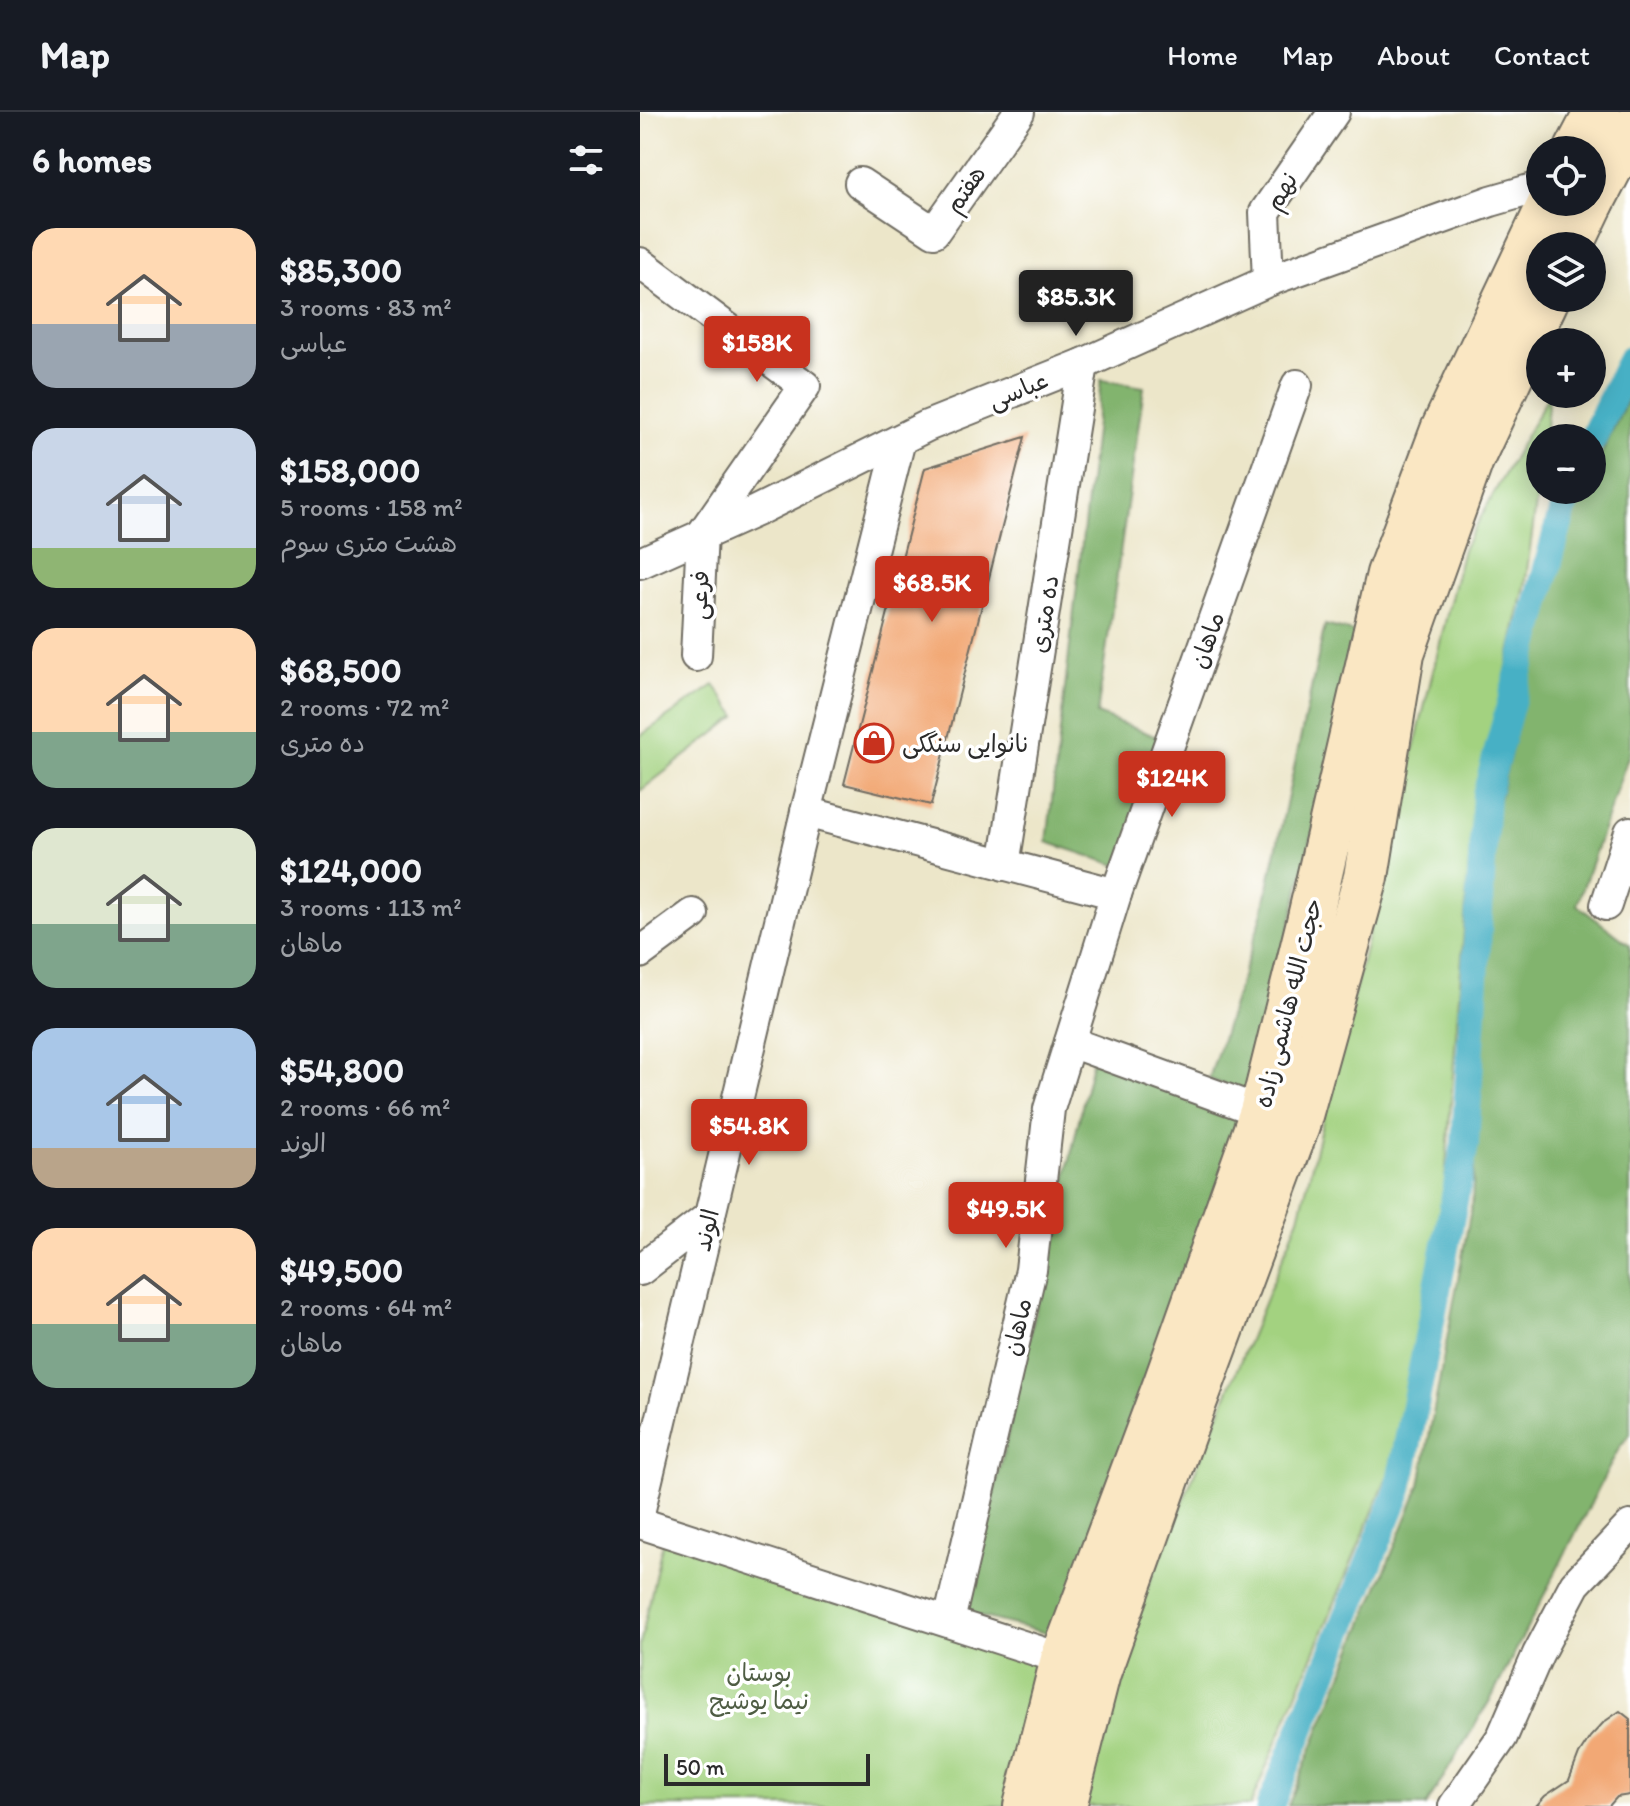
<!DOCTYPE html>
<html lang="en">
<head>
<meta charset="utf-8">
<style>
  body { margin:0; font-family:Itim,"Playpen Sans Arabic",sans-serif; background:#242831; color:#f1f3f6; height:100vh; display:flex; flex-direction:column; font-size:30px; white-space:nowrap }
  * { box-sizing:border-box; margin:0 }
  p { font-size:26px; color:#9ea1a6 }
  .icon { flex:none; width:44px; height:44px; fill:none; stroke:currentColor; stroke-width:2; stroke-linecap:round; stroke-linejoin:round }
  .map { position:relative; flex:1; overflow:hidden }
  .drawer { display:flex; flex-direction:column; background:#171b24; width:640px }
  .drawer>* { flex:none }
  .fabs { position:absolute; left:886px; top:24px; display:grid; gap:16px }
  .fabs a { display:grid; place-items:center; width:80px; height:80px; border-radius:50%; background:#171b24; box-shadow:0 4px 20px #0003; font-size:40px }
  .scale { position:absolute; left:24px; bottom:20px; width:206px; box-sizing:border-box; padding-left:8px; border:4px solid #2b2b2b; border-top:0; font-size:22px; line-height:28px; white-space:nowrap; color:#2b2b2b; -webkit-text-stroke:6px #fff; paint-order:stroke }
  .price { position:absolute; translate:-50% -68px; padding:0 18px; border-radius:8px; background:#c8321e; color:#fff; font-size:26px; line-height:52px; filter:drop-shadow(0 2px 4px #0008) }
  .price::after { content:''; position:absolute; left:50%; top:48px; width:24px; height:18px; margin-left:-12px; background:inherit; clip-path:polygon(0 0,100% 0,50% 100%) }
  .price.active { background:#222; color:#fff }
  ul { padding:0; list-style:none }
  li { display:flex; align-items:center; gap:24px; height:200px; padding:0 32px }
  li span { display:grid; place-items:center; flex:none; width:224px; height:160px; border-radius:24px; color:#555 }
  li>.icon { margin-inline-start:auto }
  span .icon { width:96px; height:96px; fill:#fffc; stroke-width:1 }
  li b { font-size:34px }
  h2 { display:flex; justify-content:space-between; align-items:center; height:96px; padding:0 32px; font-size:34px }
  header { display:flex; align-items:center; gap:48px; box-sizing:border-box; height:112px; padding:0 40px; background:#171b24; border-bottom:2px solid #363941 }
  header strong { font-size:38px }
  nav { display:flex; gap:44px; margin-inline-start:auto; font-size:28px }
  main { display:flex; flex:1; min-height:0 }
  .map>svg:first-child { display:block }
  .green { fill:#a3d280; stroke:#677e56; stroke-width:2 }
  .forest { fill:#82b46e; stroke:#56704c; stroke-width:2 }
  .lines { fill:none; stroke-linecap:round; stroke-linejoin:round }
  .canal { stroke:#46b0c5; stroke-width:28 }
  .building { fill:#f2a874 }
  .street-casing { stroke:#6f6c62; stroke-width:34 }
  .secondary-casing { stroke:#6f6c62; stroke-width:48 }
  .street { stroke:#fff; stroke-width:30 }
  .secondary { stroke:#fae7c3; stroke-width:44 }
  .labels { text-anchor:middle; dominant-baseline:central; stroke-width:7; stroke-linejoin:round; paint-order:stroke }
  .street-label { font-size:24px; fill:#2b2b2b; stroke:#fff }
  .poi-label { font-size:24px; fill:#2b2b2b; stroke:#fff; text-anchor:start }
  .park-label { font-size:24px; fill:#4f5d44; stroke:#fff }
</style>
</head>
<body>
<header>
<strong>Map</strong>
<nav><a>Home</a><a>Map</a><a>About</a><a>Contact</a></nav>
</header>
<main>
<section class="drawer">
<h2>6 homes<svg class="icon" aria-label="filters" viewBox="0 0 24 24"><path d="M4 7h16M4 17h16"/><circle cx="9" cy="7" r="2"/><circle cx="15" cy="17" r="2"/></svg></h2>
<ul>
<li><span style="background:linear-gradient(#ffd9b3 60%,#9aa5b1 0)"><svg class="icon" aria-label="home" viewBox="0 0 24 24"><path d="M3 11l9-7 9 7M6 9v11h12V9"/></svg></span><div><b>$85,300</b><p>3 rooms · 83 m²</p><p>عباسی</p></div></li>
<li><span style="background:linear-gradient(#c9d6e8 75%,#8fb573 0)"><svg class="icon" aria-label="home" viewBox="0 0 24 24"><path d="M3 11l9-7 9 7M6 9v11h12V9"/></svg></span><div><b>$158,000</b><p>5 rooms · 158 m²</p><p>هشت متری سوم</p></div></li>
<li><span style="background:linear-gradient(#ffd9b3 65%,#7fa58c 0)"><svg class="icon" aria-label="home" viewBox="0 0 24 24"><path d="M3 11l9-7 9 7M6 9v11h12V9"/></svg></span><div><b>$68,500</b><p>2 rooms · 72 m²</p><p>ده متری</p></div></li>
<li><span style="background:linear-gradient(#dfe7d0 60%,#7fa58c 0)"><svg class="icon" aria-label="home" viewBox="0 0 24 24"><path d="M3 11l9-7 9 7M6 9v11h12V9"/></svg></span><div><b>$124,000</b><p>3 rooms · 113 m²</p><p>ماهان</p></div></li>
<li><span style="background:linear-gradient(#a9c7e8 75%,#b9a48a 0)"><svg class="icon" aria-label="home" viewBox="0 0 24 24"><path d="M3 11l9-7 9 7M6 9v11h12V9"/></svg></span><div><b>$54,800</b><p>2 rooms · 66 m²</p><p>الوند</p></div></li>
<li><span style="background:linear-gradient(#ffd9b3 60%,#7fa58c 0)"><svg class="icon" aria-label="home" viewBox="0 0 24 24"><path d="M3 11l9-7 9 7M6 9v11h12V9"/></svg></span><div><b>$49,500</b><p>2 rooms · 64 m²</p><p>ماهان</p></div></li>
</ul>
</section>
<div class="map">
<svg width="990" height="1694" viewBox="0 0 990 1694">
  <rect width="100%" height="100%" fill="#fff"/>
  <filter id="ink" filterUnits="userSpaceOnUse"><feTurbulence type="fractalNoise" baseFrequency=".0125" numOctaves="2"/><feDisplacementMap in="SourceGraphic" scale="16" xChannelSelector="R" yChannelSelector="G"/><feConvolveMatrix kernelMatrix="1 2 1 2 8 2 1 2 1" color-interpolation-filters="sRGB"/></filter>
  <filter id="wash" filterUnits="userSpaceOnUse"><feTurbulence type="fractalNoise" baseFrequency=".006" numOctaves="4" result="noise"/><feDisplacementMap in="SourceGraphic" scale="32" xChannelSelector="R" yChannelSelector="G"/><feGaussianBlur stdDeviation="1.8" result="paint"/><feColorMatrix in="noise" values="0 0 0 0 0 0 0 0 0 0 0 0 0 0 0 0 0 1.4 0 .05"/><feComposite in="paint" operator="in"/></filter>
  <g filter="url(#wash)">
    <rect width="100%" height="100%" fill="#ece6c9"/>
    <g class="green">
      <polygon points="909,282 905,326 900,326 900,362 885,474 832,710 804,1082 749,1361 610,1694 445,1694 476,1553 659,1106 823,437"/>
      <polygon points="74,573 97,604 0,679 0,624"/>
      <polygon points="25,1419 397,1540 373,1694 0,1694 0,1533"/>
    </g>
    <g class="forest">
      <polygon points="461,268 504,275 457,602 531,630 485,756 407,730"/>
      <polygon points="990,282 990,639 937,793 990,833 990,1322 979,1336 852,1585 786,1694 648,1694 780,1373 832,1091 855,703 931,407 944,378 952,378 952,362"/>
      <polygon points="685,513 721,522 609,982 569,967 622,803"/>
      <polygon points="455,937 608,1001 418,1524 327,1501"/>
    </g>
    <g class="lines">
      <g class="canal">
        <polyline points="952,328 990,248"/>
        <polyline points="630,1694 759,1377 825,1032 846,683 928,378"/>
      </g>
    </g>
    <g id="blocks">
      <g class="building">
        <polygon points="385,325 291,693 204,672 285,356"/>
        <polygon points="980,1599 990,1607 990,1683 977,1685 969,1694 896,1694 905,1684 929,1668 939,1642 950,1625 964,1610"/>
      </g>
    </g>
  </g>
  <g filter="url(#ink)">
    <use href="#blocks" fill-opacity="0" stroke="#6f6c62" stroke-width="2"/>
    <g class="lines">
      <defs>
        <g id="street">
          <polyline points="220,71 294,120 379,0"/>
          <polyline points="0,151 165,274 62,422 56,544"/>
          <polyline points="628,169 625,100 694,0"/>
          <polyline points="0,451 116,399 287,314 443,252 628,169 851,89 900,75"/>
          <polyline points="166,700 476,782 657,273"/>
          <polyline points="364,753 443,252"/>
          <polyline points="966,793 990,720"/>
          <polyline points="0,841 53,802"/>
          <polyline points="430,930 622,1000"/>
          <polyline points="0,1158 70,1104"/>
          <polyline points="0,1397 166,700 260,328"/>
          <polyline points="0,1411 423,1547"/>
          <polyline points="309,1509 391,1158 409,997 476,782"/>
          <polyline points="814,1694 862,1625 898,1542 935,1472 990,1414"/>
        </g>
        <g id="secondary">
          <polyline points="937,38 957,0"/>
          <polyline points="952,90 990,18"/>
          <polyline points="931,134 952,90"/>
          <polyline points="386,1694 423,1547 526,1271 622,1000 668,814 749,462 803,318 911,90"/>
          <polyline points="424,1694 458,1561 551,1299 657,1014 726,765 762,541 831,348 907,186"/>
        </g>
      </defs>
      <use href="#street" class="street-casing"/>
      <use href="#secondary" class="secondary-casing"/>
      <use href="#street" class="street"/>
      <use href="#secondary" class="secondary"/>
    </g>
  </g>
  <defs>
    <symbol id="shop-ring" viewBox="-11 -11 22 22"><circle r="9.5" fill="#fff" stroke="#c8321e" stroke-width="1.5"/><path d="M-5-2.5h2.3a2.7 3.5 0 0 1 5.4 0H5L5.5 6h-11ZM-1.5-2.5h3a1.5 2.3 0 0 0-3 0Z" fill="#c8321e"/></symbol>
  </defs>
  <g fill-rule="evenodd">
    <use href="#shop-ring" x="212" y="609" width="44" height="44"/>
  </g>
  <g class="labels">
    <g class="street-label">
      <text transform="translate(325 77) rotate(-55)">هفتم</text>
      <text transform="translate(641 79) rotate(-59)">نهم</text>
      <text transform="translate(378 278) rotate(-22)">عباسی</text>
      <text transform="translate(59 483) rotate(-87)">فرعی</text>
      <text transform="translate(404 502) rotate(-81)">ده متری</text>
      <text transform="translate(567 528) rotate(-70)">ماهان</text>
      <text transform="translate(648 891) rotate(-76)">حجت الله هاشمی زاده</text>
      <text transform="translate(66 1118) rotate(-77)">الوند</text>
      <text transform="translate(377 1215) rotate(-77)">ماهان</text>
    </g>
    <g class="poi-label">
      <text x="262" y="631">نانوایی سنگکی</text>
    </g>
    <g class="park-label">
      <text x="119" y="1560">بوستان<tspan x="119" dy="28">نیما یوشیج</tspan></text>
    </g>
  </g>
</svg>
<div class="fabs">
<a><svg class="icon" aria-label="locate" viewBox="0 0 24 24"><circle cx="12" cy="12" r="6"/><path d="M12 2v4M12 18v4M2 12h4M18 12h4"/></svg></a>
<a><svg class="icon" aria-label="layers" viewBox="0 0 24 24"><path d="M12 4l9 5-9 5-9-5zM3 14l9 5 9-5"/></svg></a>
<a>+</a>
<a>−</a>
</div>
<div class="scale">50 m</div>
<b class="price active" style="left:436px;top:226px">$85.3K</b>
<b class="price" style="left:117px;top:272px">$158K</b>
<b class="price" style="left:292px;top:512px">$68.5K</b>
<b class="price" style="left:532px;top:707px">$124K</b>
<b class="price" style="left:109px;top:1055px">$54.8K</b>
<b class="price" style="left:366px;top:1138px">$49.5K</b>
</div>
</main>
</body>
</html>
